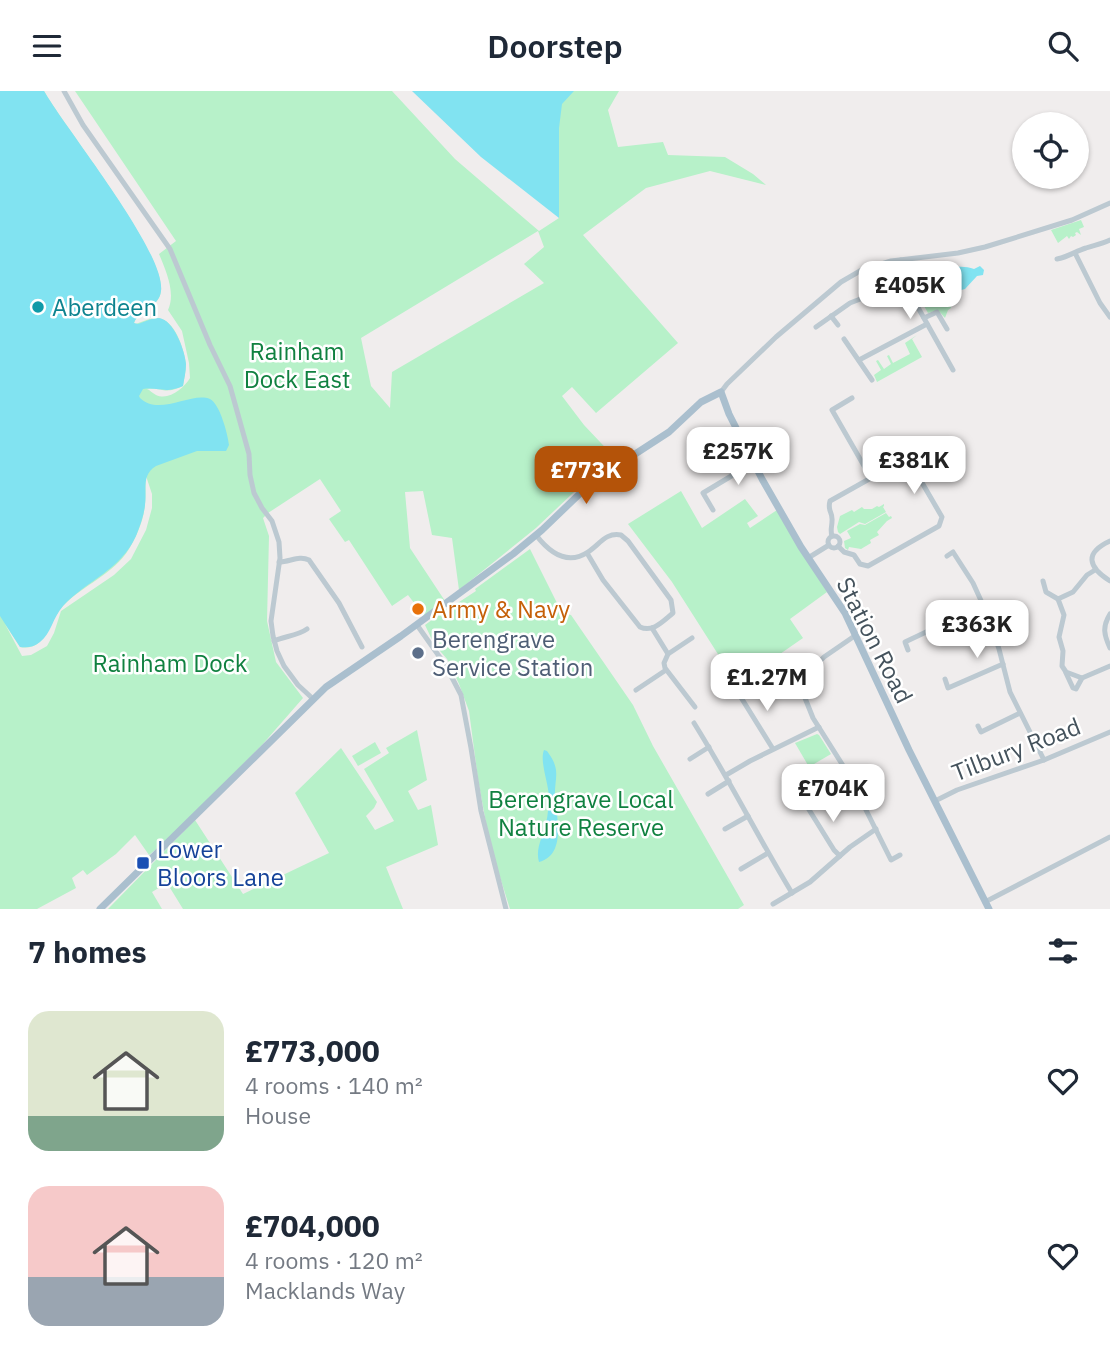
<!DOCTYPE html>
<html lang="en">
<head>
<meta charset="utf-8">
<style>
  body { margin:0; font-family:"IBM Plex Sans",sans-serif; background:#f6f6f7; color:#1f2937; height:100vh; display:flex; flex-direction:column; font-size:26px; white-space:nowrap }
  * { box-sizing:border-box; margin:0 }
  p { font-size:23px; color:#747a83 }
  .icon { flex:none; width:38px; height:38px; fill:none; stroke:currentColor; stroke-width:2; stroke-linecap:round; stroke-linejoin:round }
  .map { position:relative; height:818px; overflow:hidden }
  .sheet { display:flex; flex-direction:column; background:#fff; flex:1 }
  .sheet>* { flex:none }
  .fabs { position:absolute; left:1012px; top:21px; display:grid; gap:14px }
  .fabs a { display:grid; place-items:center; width:77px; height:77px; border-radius:50%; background:#fff; box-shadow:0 2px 5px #0004; font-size:35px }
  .price { position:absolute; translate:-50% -60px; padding:0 16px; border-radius:14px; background:#fff; color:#222; font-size:23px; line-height:46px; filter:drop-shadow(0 2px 4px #0008) }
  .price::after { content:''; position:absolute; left:50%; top:42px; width:21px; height:16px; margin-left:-10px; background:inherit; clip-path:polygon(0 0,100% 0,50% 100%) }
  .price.current { background:#b45309; color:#fff }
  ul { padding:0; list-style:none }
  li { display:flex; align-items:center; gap:21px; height:175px; padding:0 28px }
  li span { display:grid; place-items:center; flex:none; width:196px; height:140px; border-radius:21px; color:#555 }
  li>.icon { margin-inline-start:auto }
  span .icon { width:84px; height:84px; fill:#fffc; stroke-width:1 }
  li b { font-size:30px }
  h2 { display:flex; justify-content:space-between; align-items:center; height:84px; padding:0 28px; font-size:30px }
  header { display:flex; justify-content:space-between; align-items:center; height:91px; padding:0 28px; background:#fff; font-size:32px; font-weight:600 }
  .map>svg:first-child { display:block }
  .green { fill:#b7f1c9; fill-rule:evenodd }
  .water { fill:#81e3f1 }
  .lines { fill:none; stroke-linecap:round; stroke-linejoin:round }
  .minor { stroke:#bcc9d1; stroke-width:5 }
  .major { stroke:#aabfce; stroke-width:7 }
  .culture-dot { fill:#0f9aa8; stroke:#fff; stroke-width:2.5 }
  .food-dot { fill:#e8710a; stroke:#fff; stroke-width:2.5 }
  .service-dot { fill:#5c6f8a; stroke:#fff; stroke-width:2.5 }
  .transit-dot { fill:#1a4fb4; stroke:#fff; stroke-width:2.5 }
  .labels { text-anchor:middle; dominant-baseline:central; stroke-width:5; stroke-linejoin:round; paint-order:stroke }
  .culture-label { font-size:24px; fill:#0d838f; stroke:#fff; text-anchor:start }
  .park-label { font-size:24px; fill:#108140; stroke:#fff }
  .food-label { font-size:24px; fill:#c56008; stroke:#fff; text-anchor:start }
  .service-label { font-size:24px; fill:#4e5e75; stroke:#fff; text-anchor:start }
  .street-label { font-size:24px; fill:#44525c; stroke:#fff }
  .transit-label { font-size:24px; fill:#164399; stroke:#fff; text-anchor:start }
</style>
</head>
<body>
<header><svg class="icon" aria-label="menu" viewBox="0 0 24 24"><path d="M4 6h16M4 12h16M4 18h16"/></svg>Doorstep<svg class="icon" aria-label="search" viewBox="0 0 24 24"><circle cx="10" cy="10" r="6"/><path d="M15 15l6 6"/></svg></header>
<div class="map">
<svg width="1110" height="818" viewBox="0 0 1110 818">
  <rect width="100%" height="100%" fill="#f0eded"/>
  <g class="green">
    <path d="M0,0h44c23,40 121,161 117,200 -2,17 -22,18 -27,32l1,1c7,-2 15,-6 22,-6 18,1 27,31 29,46 0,7 -2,15 -3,22 -20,9 -19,1 -36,3 3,1 5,4 9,6 13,6 28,-7 34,-17l-1,-15 -7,-32 -14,-21c8,-17 -2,-39 -9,-56l17,-13 -101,-150h317l63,68 84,72 20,-13v-18l-50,-33 63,-76h47l-11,19 10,37 45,-5 5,13 57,2 28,17 13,11 -56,-14 -64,17 -63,47 95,108 -82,70 -24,-26 -10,9 22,29 34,36 -26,14 -56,53 -77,62 -7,-52 -20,-3 -9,-44 -18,1 5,56 35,53 -21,15 -16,-21 -16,11 -43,-66 -4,2 -16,-23 12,-8 -21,-32 -52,34 -5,5 6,18 -2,85 9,41 27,36 -41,47 -92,93 -21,17 -14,-20 -19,19 -29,21 -4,-5 -11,8 4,10 -39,21h-37zM538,140l6,16 -20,17 20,19 -152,89 -2,36 -19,-22 -10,-48zM146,385l6,18v14l-6,22 -15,29 -17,16 -53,36 -7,22 -7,13 -16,9 -9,1 -17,-32 15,23c26,5 29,-26 43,-41 20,-21 51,-32 66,-57 8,-13 15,-30 16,-45 1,-10 0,-19 1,-28z"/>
    <polygon points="1081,129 1084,136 1079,138 1081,144 1077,141 1075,142 1076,144 1073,146 1071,145 1069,148 1067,145 1058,152 1051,139"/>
    <polygon points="930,189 932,190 939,202 950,210 951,217 948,219 945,227 938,219 928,222 914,197"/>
    <polygon points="917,244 912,248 922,266 877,291 874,284 881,279 876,270 878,269 884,278 891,273 887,265 889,264 893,272 910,263 905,252"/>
    <polygon points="681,400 702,437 745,408 758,425 747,432 750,437 777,419 827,501 790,528 803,547 737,593 672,491 628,433"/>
    <polygon points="884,413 884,415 883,416 886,421 865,433 859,431 840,443 838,441 837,436 840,425 852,419 854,421 862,416 864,418 872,418 877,415 879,416"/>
    <polygon points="886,422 889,426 891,425 892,427 887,430 877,441 879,444 870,449 871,452 861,458 849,456 848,459 845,457 844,450 851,447 847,440 860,433 865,434"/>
    <polygon points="530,458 562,522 571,524 633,614 653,655 744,814 738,818 510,818 499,783 488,743 478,688 469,620 459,593 447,568 434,553 425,534 452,514 453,515 476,500 475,498"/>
    <polygon points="417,639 427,689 408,700 418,719 431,714 438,754 386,776 403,818 183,818 167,792 152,801 162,818 108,818 195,729 243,803 329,762 295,702 341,657 377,711 374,717 366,725 375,739 394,730 364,678 389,662 386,657"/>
    <polygon points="817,643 819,644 831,663 809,676 795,652"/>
    <polygon points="375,651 381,662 358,675 352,665"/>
  </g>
  <g class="water">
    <path d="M0,0h44c23,40 122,161 117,200 -2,17 -22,18 -27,32l4,1c6,-2 14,-6 21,-6 15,2 26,33 27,46 0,8 -2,15 -3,22 -18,8 -23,1 -40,3l-4,7 1,2c19,19 52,-7 70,1 10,5 18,36 19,46l-3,6h-29l-41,15c-15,9 -9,24 -11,39 -1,10 -5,21 -9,31 -16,35 -49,44 -73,70 -10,11 -12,28 -23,36 -6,5 -13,6 -20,5l-20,-31z"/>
    <polygon points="412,0 574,0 562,13 559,37 559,127 481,66"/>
    <path d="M980,175l4,4 -1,5 -6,1 -12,13 -15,4v-3l-8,-4c-2,-20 18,-22 32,-17z"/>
    <path d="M544,659l3,1c15,20 7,26 8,47 2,20 11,57 -16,64 -4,-13 4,-26 7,-39 2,-7 2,-15 3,-22 1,-15 -10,-39 -5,-51z"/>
  </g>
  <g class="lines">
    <g class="minor">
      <polyline points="64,0 83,34 170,158 210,254 230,295 249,363 250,384 254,402 262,417 272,430 279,451 280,467 271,530 273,545 277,560 284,575 298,594 311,606 312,610"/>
      <polyline points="1075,162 1100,212 1110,226"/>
      <path d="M1057,168c11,-2 19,-8 29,-11 9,-3 16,-4 24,-8"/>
      <polyline points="901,169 906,195 953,279"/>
      <polyline points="831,225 838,234"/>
      <polyline points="924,227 937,221 947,238"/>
      <polyline points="816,236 850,212 904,191"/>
      <polyline points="844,248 872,289"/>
      <polyline points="859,269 927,233"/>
      <polyline points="721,301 727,293 776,246 841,191 860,180 891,170 958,162 985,156 1072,129 1110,112"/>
      <polyline points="852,307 832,319 871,387"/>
      <polyline points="713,419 703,402 753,372"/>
      <path d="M536,444c13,17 31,31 52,17 12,-8 18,-20 33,-17l7,6 43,59 2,13c-10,8 -20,20 -33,14l-37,-47 -16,-27"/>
      <circle cx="834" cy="451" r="6"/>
      <path d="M832,445c-2,-6 0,-9 0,-15 1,-9 -5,-10 -2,-20l73,-41 7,2 32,55 -3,9 -71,40 -8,-2 -6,-9 -10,-3 -6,-6"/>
      <path d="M1110,450c-26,12 -22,26 0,40"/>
      <polyline points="947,465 953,461 973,492 988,525 999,558 1010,601 1044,669"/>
      <polyline points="808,467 829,454"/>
      <path d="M279,471c11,0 20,-7 30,-2l30,43 23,44"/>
      <polyline points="1095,479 1087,484 1073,501 1058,508 1064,524 1059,546 1063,560 1062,575 1066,581 1082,587 1110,575"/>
      <polyline points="1043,490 1046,501 1058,508"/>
      <path d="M1110,523c-8,13 -6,21 0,34"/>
      <polyline points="417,534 446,575 461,604 471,657 481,720 506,818"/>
      <polyline points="652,537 668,563 664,572 665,577 695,616"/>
      <polyline points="856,544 824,566 813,577 807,589 805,607 813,627 847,681 891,769 900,764"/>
      <path d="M274,550c11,-5 23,-5 33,-12"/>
      <polyline points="908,559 905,551 983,514"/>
      <polyline points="668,563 692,547"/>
      <polyline points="1066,582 1073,597 1076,598 1082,587"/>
      <polyline points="945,588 948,597 1003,573"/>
      <polyline points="636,599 666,579"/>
      <polyline points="737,600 773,658"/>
      <path d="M694,632c35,56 64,114 98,170"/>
      <polyline points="978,635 981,641 1020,622"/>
      <polyline points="690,668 709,656"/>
      <polyline points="726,684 750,670 819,636"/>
      <polyline points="818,699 803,709 834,759 840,765"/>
      <polyline points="708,703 729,690"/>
      <polyline points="935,710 957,699 1044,669 1110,641"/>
      <polyline points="725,738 748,725"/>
      <polyline points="741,778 768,762"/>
      <polyline points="985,811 1110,746"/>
      <polyline points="773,813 810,791 850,756 876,738"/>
    </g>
    <polyline class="major" points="100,818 326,596 401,545 513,463 542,439 592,391 669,341 701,311 721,301 729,323 762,388 801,456 845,522 909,659 989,818"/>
  </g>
  <circle class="culture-dot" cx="38" cy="216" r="7"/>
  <circle class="food-dot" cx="418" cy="518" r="7"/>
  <circle class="service-dot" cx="418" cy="562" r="7"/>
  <rect class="transit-dot" x="136" y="765" width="14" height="14" rx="3.5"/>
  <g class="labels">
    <g class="culture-label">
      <text x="52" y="216">Aberdeen</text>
    </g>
    <g class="park-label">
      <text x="297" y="260">Rainham<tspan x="297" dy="28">Dock East</tspan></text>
      <text x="170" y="572">Rainham Dock</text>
      <text x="581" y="708">Berengrave Local<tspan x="581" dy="28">Nature Reserve</tspan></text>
    </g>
    <g class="food-label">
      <text x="432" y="518">Army &amp; Navy</text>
    </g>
    <g class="service-label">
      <text x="432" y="548">Berengrave<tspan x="432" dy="28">Service Station</tspan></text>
    </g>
    <g class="street-label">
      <text transform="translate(875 549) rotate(63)">Station Road</text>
      <text transform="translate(1016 658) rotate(-21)">Tilbury Road</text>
    </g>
    <g class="transit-label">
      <text x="157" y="758">Lower<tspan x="157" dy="28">Bloors Lane</tspan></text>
    </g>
  </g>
</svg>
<div class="fabs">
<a><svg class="icon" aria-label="locate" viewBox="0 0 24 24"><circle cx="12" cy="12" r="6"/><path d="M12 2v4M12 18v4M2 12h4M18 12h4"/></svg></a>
</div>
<b class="price" style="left:910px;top:230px">£405K</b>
<b class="price" style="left:738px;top:396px">£257K</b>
<b class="price" style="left:914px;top:405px">£381K</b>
<b class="price current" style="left:586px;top:415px">£773K</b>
<b class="price" style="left:977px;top:569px">£363K</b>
<b class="price" style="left:767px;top:622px">£1.27M</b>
<b class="price" style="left:833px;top:733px">£704K</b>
</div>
<section class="sheet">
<h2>7 homes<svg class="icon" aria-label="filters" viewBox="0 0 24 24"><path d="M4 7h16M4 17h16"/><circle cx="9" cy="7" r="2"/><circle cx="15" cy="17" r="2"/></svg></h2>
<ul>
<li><span style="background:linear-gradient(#dfe7d0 75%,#7fa58c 0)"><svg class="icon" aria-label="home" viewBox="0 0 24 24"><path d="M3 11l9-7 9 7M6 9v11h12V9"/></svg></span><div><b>£773,000</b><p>4 rooms · 140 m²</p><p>House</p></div><svg class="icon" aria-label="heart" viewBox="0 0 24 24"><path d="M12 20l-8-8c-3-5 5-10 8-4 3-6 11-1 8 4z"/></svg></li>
<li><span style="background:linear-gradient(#f6c9c9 65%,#9aa5b1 0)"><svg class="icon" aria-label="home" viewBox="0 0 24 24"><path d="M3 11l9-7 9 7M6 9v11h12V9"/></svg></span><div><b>£704,000</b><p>4 rooms · 120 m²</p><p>Macklands Way</p></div><svg class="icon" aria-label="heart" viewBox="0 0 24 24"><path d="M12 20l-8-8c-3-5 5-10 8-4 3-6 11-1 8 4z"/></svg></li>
</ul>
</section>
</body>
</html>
